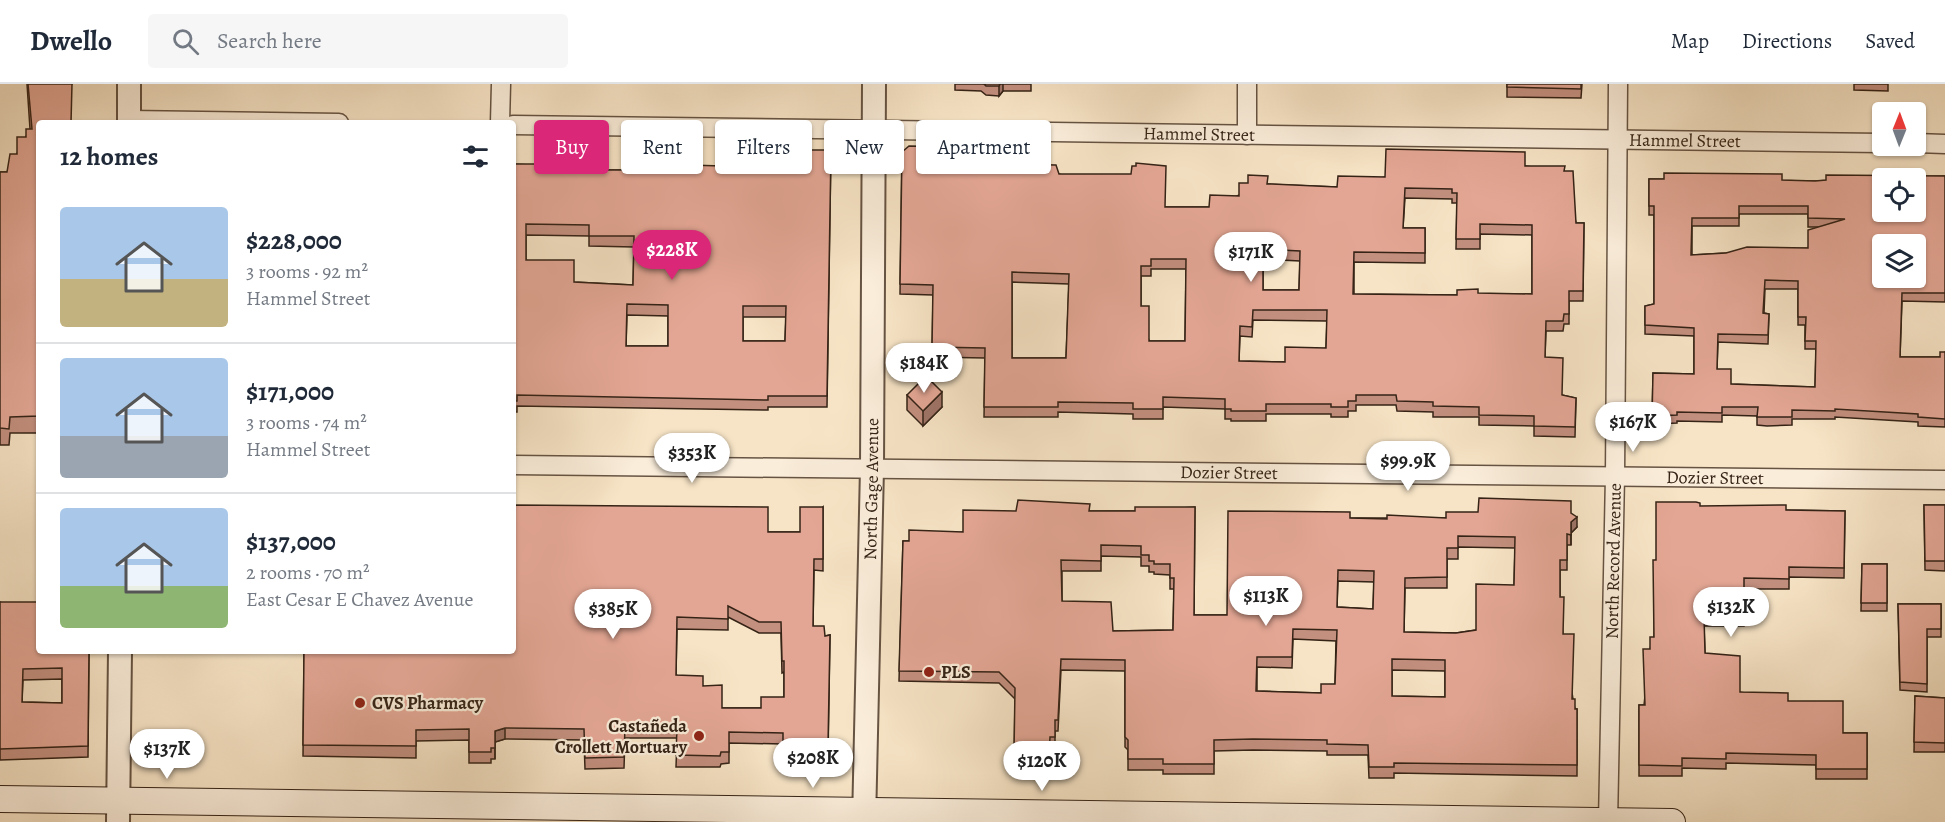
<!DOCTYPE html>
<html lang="en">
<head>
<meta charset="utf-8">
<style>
  body { margin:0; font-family:Alegreya,serif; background:#f6f6f7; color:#1f2937; height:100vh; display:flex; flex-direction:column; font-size:22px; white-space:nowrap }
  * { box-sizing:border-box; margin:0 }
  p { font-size:20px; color:#747a83 }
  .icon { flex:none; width:33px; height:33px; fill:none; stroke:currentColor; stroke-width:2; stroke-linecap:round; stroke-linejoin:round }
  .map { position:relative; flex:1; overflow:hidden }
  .side { position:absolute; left:36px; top:36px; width:480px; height:534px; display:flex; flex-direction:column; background:#fff; border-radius:6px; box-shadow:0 2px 4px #0004 }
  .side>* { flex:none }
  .guide { position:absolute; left:534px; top:36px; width:570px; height:54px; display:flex; gap:12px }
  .needle { width:39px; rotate:1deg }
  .controls { position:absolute; left:1872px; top:18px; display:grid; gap:12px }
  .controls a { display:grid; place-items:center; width:54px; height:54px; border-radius:6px; background:#fff; box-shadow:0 2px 4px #0004; font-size:30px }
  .price { position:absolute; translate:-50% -51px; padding:0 14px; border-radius:21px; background:#fff; color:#222; font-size:20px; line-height:39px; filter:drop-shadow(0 2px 3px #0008) }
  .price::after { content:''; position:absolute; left:50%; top:36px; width:18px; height:14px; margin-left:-9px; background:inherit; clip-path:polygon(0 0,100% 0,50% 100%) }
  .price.selected { background:#db2777; color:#fff }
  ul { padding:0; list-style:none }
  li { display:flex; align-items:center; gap:18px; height:150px; padding:0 24px }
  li+li { border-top:2px solid #e0e1e3 }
  li span { display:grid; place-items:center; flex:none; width:168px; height:120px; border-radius:6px; color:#555 }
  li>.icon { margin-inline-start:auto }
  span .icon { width:72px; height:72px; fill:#fffc; stroke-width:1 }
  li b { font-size:26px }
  h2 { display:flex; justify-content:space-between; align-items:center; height:72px; padding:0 24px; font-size:26px }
  .pill { padding:0 21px; border-radius:6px; background:#fff; box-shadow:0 2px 4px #0004; font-size:21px; line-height:54px }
  .pill.selected { background:#db2777; color:#fff }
  header { display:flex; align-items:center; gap:36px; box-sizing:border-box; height:84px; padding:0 30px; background:#fff; border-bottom:2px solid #e0e1e3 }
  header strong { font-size:28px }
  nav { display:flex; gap:33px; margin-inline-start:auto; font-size:21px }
  .search { width:420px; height:54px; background:#f6f6f7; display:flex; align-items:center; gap:15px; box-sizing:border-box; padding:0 21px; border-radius:6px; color:#747a83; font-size:22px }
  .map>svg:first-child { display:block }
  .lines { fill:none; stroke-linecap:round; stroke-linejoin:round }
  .minor-casing { stroke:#665342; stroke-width:21 }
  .tertiary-casing { stroke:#665342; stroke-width:26 }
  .secondary-casing { stroke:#352316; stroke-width:28 }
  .minor { stroke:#faedda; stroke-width:18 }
  .tertiary { stroke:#faedda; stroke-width:22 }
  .secondary { stroke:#faedda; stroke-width:26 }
  .wall { fill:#c38f7f; stroke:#352316; stroke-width:1.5; fill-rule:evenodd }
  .shaded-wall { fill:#9f7468; stroke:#352316; stroke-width:1.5 }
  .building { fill:#e3a694; stroke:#352316; stroke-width:1.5; fill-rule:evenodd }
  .poi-dot { fill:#8f2418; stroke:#faedda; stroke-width:2 }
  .labels { text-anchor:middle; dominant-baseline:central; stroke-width:4.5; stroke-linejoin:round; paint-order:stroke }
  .street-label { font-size:18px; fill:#352316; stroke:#faedda }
  .poi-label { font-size:18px; font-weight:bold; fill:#352316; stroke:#faedda; text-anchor:start }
</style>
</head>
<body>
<header>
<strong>Dwello</strong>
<div class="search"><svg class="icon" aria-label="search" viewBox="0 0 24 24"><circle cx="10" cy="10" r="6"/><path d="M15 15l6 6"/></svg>Search here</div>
<nav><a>Map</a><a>Directions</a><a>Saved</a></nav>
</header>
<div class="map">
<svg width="1945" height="738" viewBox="0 0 1945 738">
  <rect width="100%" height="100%" fill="#f7e4c6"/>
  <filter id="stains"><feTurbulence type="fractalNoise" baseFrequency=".00333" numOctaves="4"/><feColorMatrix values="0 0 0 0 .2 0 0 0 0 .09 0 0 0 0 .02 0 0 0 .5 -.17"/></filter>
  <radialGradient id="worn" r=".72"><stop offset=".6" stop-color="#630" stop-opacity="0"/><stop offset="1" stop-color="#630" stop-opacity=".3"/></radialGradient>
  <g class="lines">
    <defs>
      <g id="minor">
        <polyline points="129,36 339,39"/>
        <polyline points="500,39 501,0"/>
        <path id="s1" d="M513,41l1369,18"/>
        <polyline points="1247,51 1247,0"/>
        <polyline points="1916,59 1945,60"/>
        <path id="s2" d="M513,381l1432,15"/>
        <path id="s3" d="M1608,738l7,-346 3,-392"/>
      </g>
      <g id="tertiary">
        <polyline points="129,39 129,0"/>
        <polyline points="118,738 120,567"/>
        <path id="s4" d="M864,738l8,-354 2,-384"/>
      </g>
      <polyline id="secondary" points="0,715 1672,738"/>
    </defs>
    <use href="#minor" class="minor-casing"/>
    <use href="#tertiary" class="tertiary-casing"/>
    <use href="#secondary" class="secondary-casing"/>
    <use href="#minor" class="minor"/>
    <use href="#tertiary" class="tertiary"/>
    <use href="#secondary" class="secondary"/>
  </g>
  <g class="wall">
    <polygon points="27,0 72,0 39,39 39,349 10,349 9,361 0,361 0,88 7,88 30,45"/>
    <polygon points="955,0 1031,0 1031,7 1003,7 999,12 986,11 981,7 955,6"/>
    <polygon points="1507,0 1582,0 1581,14 1507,13"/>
    <polygon points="1854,0 1888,0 1888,7 1854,6"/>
    <path d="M831,66l-4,257h-59v3l-251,-4v6h-4v-248l55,3 10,3h66l147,-2zM526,151l63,1v10l45,1 -1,38 -59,-3 -48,-22zM627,231l41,1v30h-42zM743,233h43l-1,24h-42z"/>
    <path d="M902,68l62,4 28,4 5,4 62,10 106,33h44l58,-23 70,3 48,-10 140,-11 39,5 12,52h8l-1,78h-14v23h-5l-1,7h-17l-1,26 17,38 14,3 -1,39 -41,-1v-10l-55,-1v-8h-46v-5l-36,-1 -1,-6h-40v6h-8v6h-17v-3h-65v7h-35v-2h-6v-10l-62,-2v12h-30v-5l-75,-2v5h-74l1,-59 -53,-1 1,-62 -33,-1zM1405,114l47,1v4h5l-1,46h24v-15l52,1v59l-75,1 -103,-1v-32l71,1v-35h-22zM1263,175l37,2 -1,29h-36zM1151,185h35l-1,72h-36l-8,-35v-30h10zM1012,198l57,2 -3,74h-54zM1253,236l74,1 -1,27 -41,14 -46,-1 1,-25 12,1z"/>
    <path d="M1945,92v126l-43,-1 -2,56h40l5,-5v75l-27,-1v-4l-83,-5v2h-43v6l-25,1 -10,-1v-9l-35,-1v7l-45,-1v2l-25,1 1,-51 41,1v-38l-49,-2v-28l9,-2v-89h-5v-36l166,2zM1739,130h69v13h10l-10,21 -116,7v-29h47zM1765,205h33v36h7v24h11l-1,38 -84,-3 -14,-15 1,-27 50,2 1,-30 -5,-1z"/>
    <polygon points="907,311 942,323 923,342 907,326"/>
    <polygon points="1924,421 1945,421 1945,487 1925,486"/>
    <path d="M823,423v64l-9,-1 -1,56 12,10 5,-1 -2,122 -45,-1v-12l-54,-1v20l-8,1 -1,3h-44l1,-29h-52l-1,30 -39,1 -1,-29 -79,-1 -10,3v17h-4v4h-22v-23l-53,1v17l-113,-2 1,-105 464,-119h32zM728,533l31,16h22l1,40 2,-1v25l-23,11h-39l-19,-22 -27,-11 1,-46 51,1z"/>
    <path d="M1195,423l-1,108h33l123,-97h96l125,-4 6,13 -6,6v12h-4v25h-7v27l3,37 10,65 2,10h2v67l-183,-3v5h-25l-1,-23h-41v-4l-74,-1 -39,1v23h-51v-4h-35v-20l-3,-3v-76l-64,-1 -3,61h-3v17h-5l-1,21h-31v-5h-4l1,-65 -16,-16 -100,-2 4,-140h6l180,-30h46zM1458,463l57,1 -1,37 -38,45 -20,3 -52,-1 1,-44h42v-29h11zM1101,472l40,1v9h8v6h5v2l16,1v14h4l-1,41 -60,1 -51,-30v-30h39zM1338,497l36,1 -1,27 -36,-2zM1293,555l43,2 -1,43 -14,9 -64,-2v-24l35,1zM1392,586l53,1v26l-53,-1z"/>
    <polygon points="1786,426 1845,427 1844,494 1789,493 1789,505 1744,505 1744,542 1704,542 1705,569 1740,608 1788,617 1843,649 1867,649 1867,695 1816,695 1816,681 1726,679 1726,685 1682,684 1682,692 1639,692 1639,621 1644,621 1650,565 1654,553 1656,476"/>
    <polygon points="1862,480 1887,480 1887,527 1861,527"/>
    <path d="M0,518l89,49 -1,106 -88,3zM62,595v24l-40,-1 1,-22z"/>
    <polygon points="1898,520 1941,520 1941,553 1927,553 1927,608 1900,606"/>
    <polygon points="1915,612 1945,614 1945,668 1914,668"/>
  </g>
  <g class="shaded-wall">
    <polygon points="1000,0 1003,0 1003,7 999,12 999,2"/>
    <polygon points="942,308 942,323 923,342 923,327"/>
    <polygon points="1577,433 1577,443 1571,449 1571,461 1571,438"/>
    <polygon points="505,644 505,655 495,658 495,675 495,647"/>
  </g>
  <g class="building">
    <polygon points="28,0 72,0 71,39 39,39 39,332 10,333 9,345 0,344 0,88 7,88 10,70 17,70 17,53 26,53 26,45 32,45"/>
    <polygon points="984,0 1000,0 999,2 986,2"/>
    <polygon points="1507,0 1581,0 1581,5 1507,3"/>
    <path d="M909,62l55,1v9l28,1v3h5v4l59,1 3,9h72l1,-8h4v-3l30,3 -1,41h44l1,-12 29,1v-13h9v-8l20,1 -1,8h5l65,3 1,-11 47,1 1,-28 139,3v14h40l-1,5h9l3,52h8l-1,68h-14v23h-5l-1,7h-17l-1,36 18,1 -1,37 14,3 -1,29 -41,-1v-10l-55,-1v-8l-46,-1v-4l-36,-1 -1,-6h-40v6h-8v6h-17v-3h-65v7h-35v-2h-6v-10l-62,-2v12h-30v-6l-75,-1v5h-74l1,-59 -53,-1 1,-62 -33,-1 2,-132zM1405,104l47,1v4h5l-1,46h24v-15l52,1v69l-54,-1v-4l-21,1v5l-104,-1 1,-42 71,1v-25h-22zM1263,165l37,2 -1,39h-36zM1151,175h35l-1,82h-36v-35h-8v-40h10zM1012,188l57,2 -3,84h-54zM1253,226h74l-1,38 -41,-1v15l-46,-1 1,-35 12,1z"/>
    <path d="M791,66h40l-4,246h-59v4l-251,-5v6h-4v-237h55v3h10v3h66v-4l11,-2 136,4zM526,140l63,1v11h45l-1,49 -59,-3v-22h-48zM627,220l41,1v41h-42zM743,222h43l-1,35h-42z"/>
    <path d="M1664,89l118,1v6l33,1 11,-1v-5l119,1v117h-43l-2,64h40v-5h5v67l-27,-2v-3l-83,-5v2l-43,-1v7h-35l1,-10h-36v6l-45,-1v3l-25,1 1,-43 41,1v-46l-49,-3v-19l9,-2v-98h-5v-27h15zM1882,94h34v34h-34zM1739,122h69v12l37,1 -37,11v18l-61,-1 -21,6 -35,2 1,-37h47zM1882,160h34v34h-34zM1765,196l33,1v36h8l-1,24h11l-1,46 -84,-3v-15h-14l1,-35 50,1 1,-21 -6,-1z"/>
    <polygon points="926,292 942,308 923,327 907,311"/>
    <path d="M1479,414l92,3v12l6,4 -6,5v13l-4,-1v26h-7v37h4l-1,37h11l-2,65h3v10h2v56l-183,-2v4h-25l-1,-22 -41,-1v-4l-74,-1 -39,1v24h-51v-5h-35v-19l-3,-3v-77l-64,-1 -3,61h-3v17h-5l-1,22 -31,-1v-4l-4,-1 1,-65 -16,-16 -100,-1 4,-130h6v-11l54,2v-22l53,1 2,-11 72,4 -1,7h46v-4h60l-1,108h33l1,-104 122,1v6l37,1v-4l59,3v-6h32zM1458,452l57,1 -1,48 -38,-1v46l-20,3 -52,-1 1,-54 42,-1v-29h11zM1101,461l40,1v9h8v6h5v3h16v14h4l-1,52 -60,1 -2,-29 -49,-1 -1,-41 40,1zM1338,486l36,1 -1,38 -36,-2zM1293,545l44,1 -2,54h-14v9l-65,-2 1,-34h35zM1392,575l53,1v37l-53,-1z"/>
    <polygon points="1656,418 1696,418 1700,419 1700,422 1786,421 1786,426 1845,427 1844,484 1789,483 1789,495 1744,494 1744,531 1704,531 1705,569 1740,572 1740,608 1788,609 1788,617 1843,617 1843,649 1867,649 1867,685 1816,685 1816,671 1726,669 1726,675 1682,674 1682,682 1639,681 1639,621 1645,621 1643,565 1650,565 1650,553 1654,553 1653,476 1656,476"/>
    <path d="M513,421l255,2v25h32v-25h23v52h-9l-1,67h11l1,10 5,-1 -2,111 -45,-1v-12l-54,-1v20h-8l-1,4 -44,-1 1,-28h-52l-1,30 -39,1 -1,-29 -79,-1 -10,3v17h-4v4h-22v-23l-53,1v16l-113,-1 1,-94h209zM728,522l31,16h22l1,39h2v36h-23v11h-39v-23l-19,1v-10l-27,-1 1,-58 51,2z"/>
    <polygon points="1924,421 1945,421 1945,477 1925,477"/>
    <polygon points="1862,480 1887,480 1887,519 1861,519"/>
    <path d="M0,518h39v49h50l-1,95 -88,3zM62,584v35l-40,-1 1,-33z"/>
    <polygon points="1898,520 1941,520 1941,545 1927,545 1927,600 1900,598"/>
    <polygon points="1915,612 1945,614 1945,659 1914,658"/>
  </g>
  <g class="poi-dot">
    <circle cx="929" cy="588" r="6"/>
    <circle cx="360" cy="619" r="6"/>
    <circle cx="699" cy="652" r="6"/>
  </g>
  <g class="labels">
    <g class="street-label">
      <text stroke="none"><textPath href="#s1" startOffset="686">Hammel Street</textPath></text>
      <text stroke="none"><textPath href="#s1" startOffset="1172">Hammel Street</textPath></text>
      <text stroke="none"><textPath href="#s2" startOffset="716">Dozier Street</textPath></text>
      <text stroke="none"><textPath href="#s2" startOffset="1202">Dozier Street</textPath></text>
      <text stroke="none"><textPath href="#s4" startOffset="333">North Gage Avenue</textPath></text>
      <text stroke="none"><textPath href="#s3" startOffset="261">North Record Avenue</textPath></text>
    </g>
    <g class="poi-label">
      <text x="941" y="588">PLS</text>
      <text x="372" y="619">CVS Pharmacy</text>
      <text x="687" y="642" text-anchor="end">Castañeda<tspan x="687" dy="21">Crollett Mortuary</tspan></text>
    </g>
  </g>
  <rect width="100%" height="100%" filter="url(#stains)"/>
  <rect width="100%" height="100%" fill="url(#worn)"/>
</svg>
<div class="controls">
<a><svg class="needle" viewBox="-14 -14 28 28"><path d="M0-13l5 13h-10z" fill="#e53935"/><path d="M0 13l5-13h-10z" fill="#747a83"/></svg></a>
<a><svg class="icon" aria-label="locate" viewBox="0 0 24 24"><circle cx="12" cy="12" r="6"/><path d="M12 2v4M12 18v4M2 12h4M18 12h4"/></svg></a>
<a><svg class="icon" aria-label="layers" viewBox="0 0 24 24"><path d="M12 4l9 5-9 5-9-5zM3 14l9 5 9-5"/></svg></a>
</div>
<b class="price selected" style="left:672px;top:197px">$228K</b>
<b class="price" style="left:1251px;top:199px">$171K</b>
<b class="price" style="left:924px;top:310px">$184K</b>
<b class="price" style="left:1633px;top:369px">$167K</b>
<b class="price" style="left:692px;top:400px">$353K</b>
<b class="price" style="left:1408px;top:408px">$99.9K</b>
<b class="price" style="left:1266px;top:543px">$113K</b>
<b class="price" style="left:1731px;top:554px">$132K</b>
<b class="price" style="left:613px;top:556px">$385K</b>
<b class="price" style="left:167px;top:696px">$137K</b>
<b class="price" style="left:813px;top:705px">$208K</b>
<b class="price" style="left:1042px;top:708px">$120K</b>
<div class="guide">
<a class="pill selected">Buy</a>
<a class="pill">Rent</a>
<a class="pill">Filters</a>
<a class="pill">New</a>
<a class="pill">Apartment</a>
</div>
<section class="side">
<h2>12 homes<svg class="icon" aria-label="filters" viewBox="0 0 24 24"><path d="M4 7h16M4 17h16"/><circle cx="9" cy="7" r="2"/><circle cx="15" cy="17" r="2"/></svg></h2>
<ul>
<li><span style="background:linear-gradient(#a9c7e8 60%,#c2b280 0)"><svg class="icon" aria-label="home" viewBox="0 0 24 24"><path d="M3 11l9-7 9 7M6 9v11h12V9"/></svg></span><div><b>$228,000</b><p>3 rooms · 92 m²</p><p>Hammel Street</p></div></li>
<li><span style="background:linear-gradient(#a9c7e8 65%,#9aa5b1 0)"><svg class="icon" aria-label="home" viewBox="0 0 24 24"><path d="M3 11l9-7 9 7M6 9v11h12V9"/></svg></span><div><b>$171,000</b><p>3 rooms · 74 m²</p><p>Hammel Street</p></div></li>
<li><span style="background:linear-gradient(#a9c7e8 65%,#8fb573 0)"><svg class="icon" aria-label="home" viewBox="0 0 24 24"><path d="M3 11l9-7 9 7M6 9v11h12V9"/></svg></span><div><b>$137,000</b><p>2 rooms · 70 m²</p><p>East Cesar E Chavez Avenue</p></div></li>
</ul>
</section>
</div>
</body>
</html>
